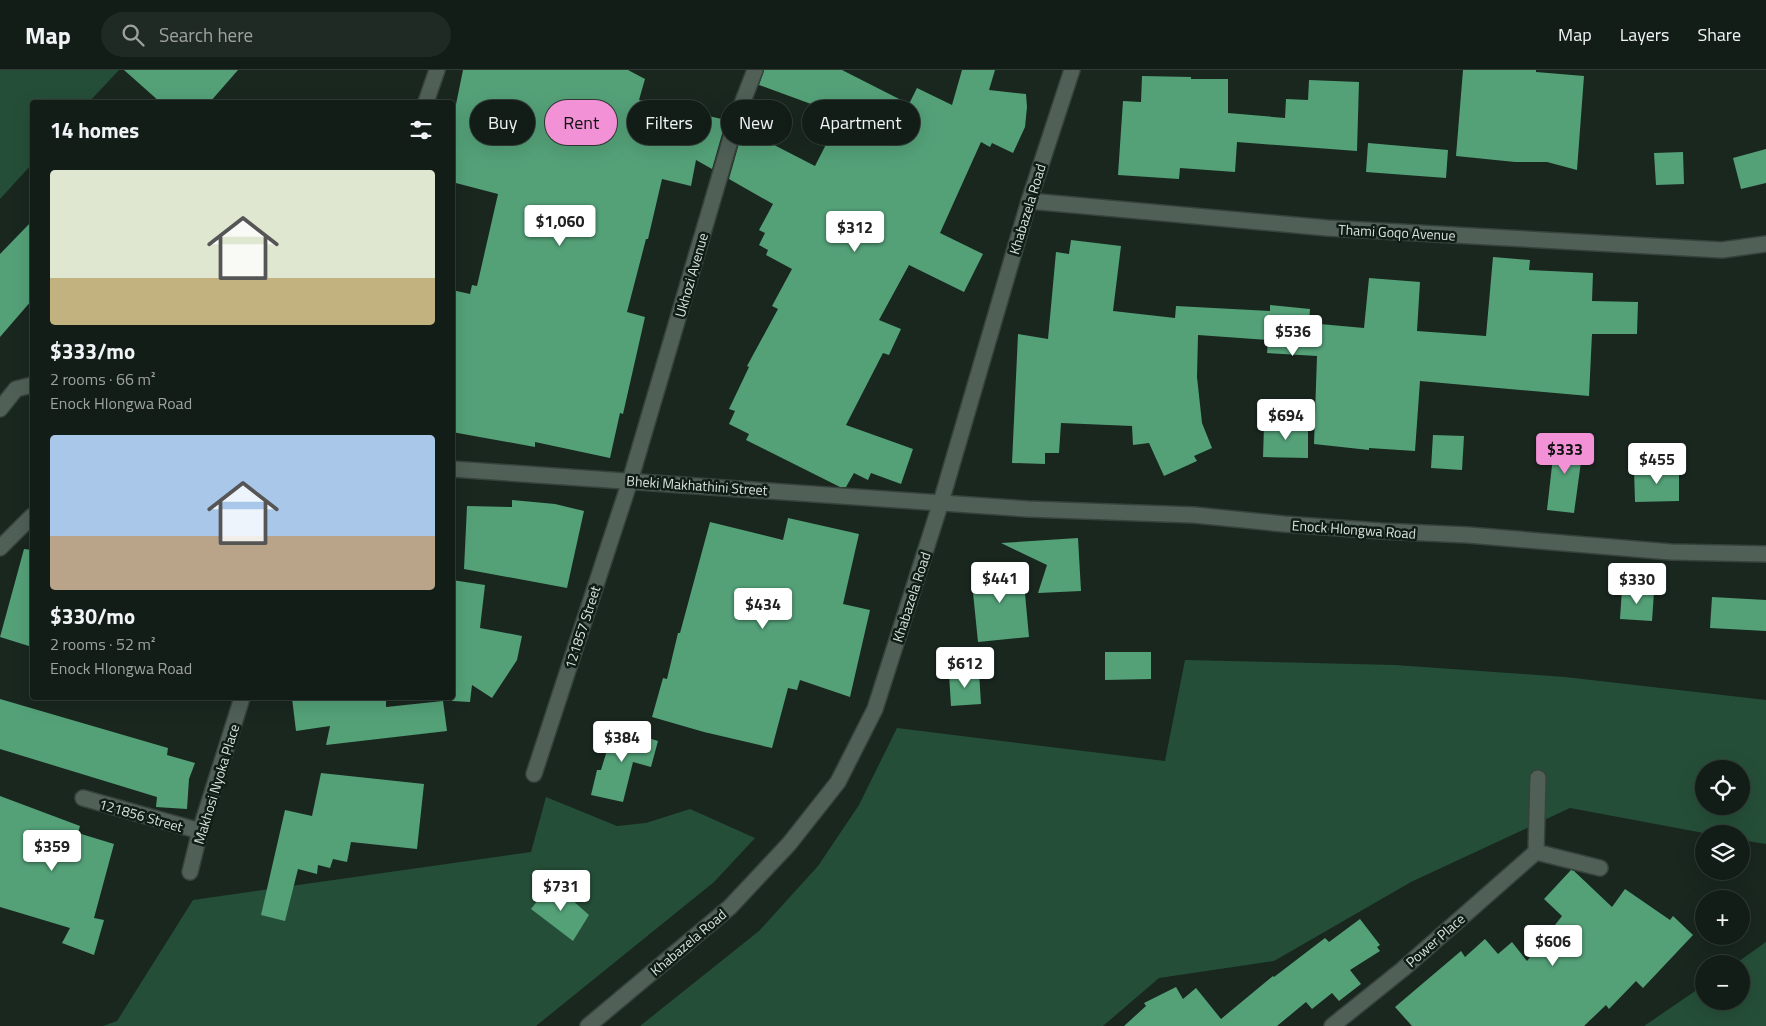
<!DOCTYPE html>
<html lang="en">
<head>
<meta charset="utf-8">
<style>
  body { margin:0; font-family:"Titillium Web",sans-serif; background:#202a24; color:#f1f3f6; height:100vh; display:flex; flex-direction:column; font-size:19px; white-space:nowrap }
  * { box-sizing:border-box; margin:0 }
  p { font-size:16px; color:#9da2a1 }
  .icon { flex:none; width:28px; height:28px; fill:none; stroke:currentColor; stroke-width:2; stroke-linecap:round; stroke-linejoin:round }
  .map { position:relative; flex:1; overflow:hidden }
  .panel { position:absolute; left:30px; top:30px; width:425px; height:600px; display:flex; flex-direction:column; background:#131d17; border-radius:5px; box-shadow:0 5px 20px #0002,0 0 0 1px #323b36 }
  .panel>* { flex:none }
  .hud { position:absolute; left:470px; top:30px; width:475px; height:45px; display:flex; gap:10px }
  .tools { position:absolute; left:1695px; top:690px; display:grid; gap:10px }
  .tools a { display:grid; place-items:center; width:55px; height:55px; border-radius:50%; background:#131d17; box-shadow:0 5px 20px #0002,0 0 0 1px #323b36; font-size:25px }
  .price { position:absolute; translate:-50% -42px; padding:0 11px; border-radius:5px; background:#fff; color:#222; font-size:16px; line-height:32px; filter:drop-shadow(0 1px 2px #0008) }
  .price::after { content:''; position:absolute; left:50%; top:30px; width:15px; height:11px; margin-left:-8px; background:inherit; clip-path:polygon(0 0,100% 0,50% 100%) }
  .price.on { background:#f391d6; color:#111 }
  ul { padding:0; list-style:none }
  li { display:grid; align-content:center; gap:10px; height:265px; padding:0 20px }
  li span { display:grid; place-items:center; height:155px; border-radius:5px; color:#555 }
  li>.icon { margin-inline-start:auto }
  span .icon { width:90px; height:90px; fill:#fffc; stroke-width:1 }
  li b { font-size:21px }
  h2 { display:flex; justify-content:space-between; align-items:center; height:60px; padding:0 20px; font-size:21px }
  .pill { padding:0 18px; border-radius:22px; background:#131d17; box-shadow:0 5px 20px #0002,0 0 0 1px #323b36; font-size:18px; line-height:45px }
  .pill.on { background:#f391d6; color:#111 }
  header { display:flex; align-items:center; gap:30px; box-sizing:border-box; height:70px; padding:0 25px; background:#131d17; border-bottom:1px solid #323b36 }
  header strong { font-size:24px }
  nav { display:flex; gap:28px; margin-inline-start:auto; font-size:18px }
  .search { width:350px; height:45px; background:#202a24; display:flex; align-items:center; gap:12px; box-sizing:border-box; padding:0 18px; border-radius:28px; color:#9da2a1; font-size:19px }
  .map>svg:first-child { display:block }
  .green { fill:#254e38; fill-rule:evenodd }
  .building { fill:#54a178 }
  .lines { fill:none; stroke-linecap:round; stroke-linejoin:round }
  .street-casing { stroke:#37423c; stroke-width:18 }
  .street { stroke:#506057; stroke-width:15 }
  .labels { text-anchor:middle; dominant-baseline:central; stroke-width:5; stroke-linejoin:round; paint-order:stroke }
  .street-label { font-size:14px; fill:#d9e2dd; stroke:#0f1d15 }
</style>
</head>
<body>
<header>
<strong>Map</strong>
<div class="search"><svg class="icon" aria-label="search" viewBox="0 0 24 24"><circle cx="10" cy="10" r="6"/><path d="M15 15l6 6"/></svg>Search here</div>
<nav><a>Map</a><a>Layers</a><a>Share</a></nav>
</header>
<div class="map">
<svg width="1766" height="956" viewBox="0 0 1766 956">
  <rect width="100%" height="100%" fill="#19271f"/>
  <g class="green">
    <polygon points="0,0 119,0 89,32 32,32 32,94 0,129"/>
    <path d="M1185,590l210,5 170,12 201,23v144l-25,-4v-6h-32l-139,-26 -159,74 -137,79 -115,17 -56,48h-463l119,-95 59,-65 41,-61 38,-77 268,33zM1704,699h37v37h-37z"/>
    <polygon points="546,727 617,756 646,753 690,739 755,768 714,812 536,956 103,956 117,951 193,830 531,782"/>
    <polygon points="1766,872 1766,956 1644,956 1704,915 1704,931 1741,931 1741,894 1735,894"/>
  </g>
  <g class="building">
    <polygon points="124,0 238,0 210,32 160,32"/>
    <polygon points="463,0 628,0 645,9 639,30 726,50 712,99 696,90 691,116 662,109 648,169 646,169 627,242 645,247 623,344 620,343 610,388 535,372 535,377 452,362 452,220 470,224 472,215 477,216 498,124 452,112 452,54"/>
    <polygon points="764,0 842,0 909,34 917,18 952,35 962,0 995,0 989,20 1026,24 1027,37 1025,57 1013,83 992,73 990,77 981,72 940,163 983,184 964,222 909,195 879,250 901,259 889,285 883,283 846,355 913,379 901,414 871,403 868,410 854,403 846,417 840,417 746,370 749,364 729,354 735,341 729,339 749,297 747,296 778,239 772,236 792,199 766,185 768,180 759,175 765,163 759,160 773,134 729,109 743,59 815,96 841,45 759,15"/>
    <polygon points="1463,0 1536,0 1536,2 1584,6 1577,100 1547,92 1515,92 1456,86"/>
    <polygon points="1142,6 1191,7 1191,9 1228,9 1228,43 1285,48 1286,29 1308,30 1309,10 1359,12 1357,81 1237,72 1235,102 1180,98 1179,109 1118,105 1123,31 1141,32"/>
    <polygon points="1368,73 1448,80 1446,108 1366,102"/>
    <polygon points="1766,79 1766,113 1741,119 1733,88"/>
    <polygon points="1683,82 1684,114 1656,115 1654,83"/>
    <polygon points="32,151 32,230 0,267 0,184"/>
    <polygon points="1071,170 1121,176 1113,241 1175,248 1176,236 1270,241 1270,235 1310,239 1309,253 1364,258 1369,208 1420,212 1417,261 1486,266 1493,187 1530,190 1529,200 1593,203 1592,231 1638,232 1637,264 1592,264 1589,326 1420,311 1415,381 1369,378 1369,380 1314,374 1317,286 1267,283 1268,270 1198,265 1197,307 1202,353 1212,378 1194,386 1197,391 1164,406 1149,373 1133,375 1132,356 1061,353 1059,383 1045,383 1045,394 1012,393 1018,264 1048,269 1056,182 1069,184"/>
    <polygon points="1264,355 1308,355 1308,388 1263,387"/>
    <polygon points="1433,365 1464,366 1462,400 1431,398"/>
    <polygon points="1555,369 1584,370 1574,443 1547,440"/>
    <polygon points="1679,399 1679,431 1635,432 1634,400"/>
    <polygon points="512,430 555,434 584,441 567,518 464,499 467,436 512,437"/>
    <polygon points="788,448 859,464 843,534 870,540 850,627 800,610 797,620 788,618 772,678 704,662 652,647 663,608 667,609 678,563 680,563 710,452 783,470"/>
    <polygon points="1078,468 1081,521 1038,523 1047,495 1001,473"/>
    <polygon points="24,479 32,480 32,577 0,567"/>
    <polygon points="986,493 1023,502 1029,567 978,572 971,503 987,502"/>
    <polygon points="452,510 485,515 480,558 522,566 517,590 492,628 472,615 470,632 452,631"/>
    <polygon points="1622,519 1654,522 1652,551 1620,549"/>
    <polygon points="1712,527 1766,530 1766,561 1710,558"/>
    <polygon points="1105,582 1151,582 1151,609 1105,610"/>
    <polygon points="979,602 981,634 951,636 949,604"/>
    <polygon points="292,628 386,628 386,637 443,631 447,661 326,675 330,656 296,661"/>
    <polygon points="0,629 168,678 167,685 195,693 189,709 187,739 156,737 157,727 0,679"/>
    <polygon points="614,657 658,671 651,697 633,692 623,732 591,725 597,700 601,700"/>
    <polygon points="321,703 424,714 417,779 351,772 347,792 333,789 330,798 318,795 317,804 298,799 285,851 261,845 285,740 312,746"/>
    <polygon points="0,726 80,756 78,763 114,774 94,848 104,850 94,885 62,873 70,858 0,837"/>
    <polygon points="1571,800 1574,801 1612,837 1625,819 1670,850 1673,846 1693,865 1643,918 1636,911 1609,939 1606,935 1584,956 1412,956 1395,937 1461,881 1465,887 1485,869 1498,884 1512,872 1527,891 1562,846 1544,829"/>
    <polygon points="552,812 589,845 573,871 531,839"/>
    <polygon points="1360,849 1380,875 1377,877 1380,881 1350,900 1361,914 1339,931 1332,923 1312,939 1306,932 1277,956 1124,956 1146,936 1144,933 1176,917 1183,929 1196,918 1221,949 1273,906 1274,907 1325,868 1329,872"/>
  </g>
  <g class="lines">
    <defs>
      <g id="street">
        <polyline points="426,32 437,0"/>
        <polyline points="1029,131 1327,158 1722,180 1766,174"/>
        <polyline points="0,339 16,319 32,315"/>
        <polyline points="452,399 1028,439 1194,445 1284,454 1381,461 1468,465 1671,482 1766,484"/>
        <polyline points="0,478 32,446"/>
        <polyline points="534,704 630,411 738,44 755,0"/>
        <polyline points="83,728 200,761"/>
        <polyline points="1536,782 1600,798"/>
        <polyline points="190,802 200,761 242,628"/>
        <polyline points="588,956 730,837 789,774 838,712 875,639 941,432 1029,131 1072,0"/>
        <polyline points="1332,956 1403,899 1536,782 1538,708"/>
      </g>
    </defs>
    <use href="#street" class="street-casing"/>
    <use href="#street" class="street"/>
  </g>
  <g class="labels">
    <g class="street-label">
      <text transform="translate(1027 139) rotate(-73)">Khabazela Road</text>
      <text transform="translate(1397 162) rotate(3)">Thami Goqo Avenue</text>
      <text transform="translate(691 205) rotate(-74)">Ukhozi Avenue</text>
      <text transform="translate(697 415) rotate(4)">Bheki Makhathini Street</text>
      <text transform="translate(1354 459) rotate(4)">Enock Hlongwa Road</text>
      <text transform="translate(911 527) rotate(-72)">Khabazela Road</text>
      <text transform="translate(582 557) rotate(-72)">121857 Street</text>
      <text transform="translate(216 714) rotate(-73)">Makhosi Nyoka Place</text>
      <text transform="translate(141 745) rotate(16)">121856 Street</text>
      <text transform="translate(1435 870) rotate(-41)">Power Place</text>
      <text transform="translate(688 872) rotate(-40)">Khabazela Road</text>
    </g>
  </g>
</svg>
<div class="tools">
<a><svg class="icon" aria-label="locate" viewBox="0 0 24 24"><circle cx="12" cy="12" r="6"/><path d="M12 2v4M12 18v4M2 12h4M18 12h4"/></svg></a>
<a><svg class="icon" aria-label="layers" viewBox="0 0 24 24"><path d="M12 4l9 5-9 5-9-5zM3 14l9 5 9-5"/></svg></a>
<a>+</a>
<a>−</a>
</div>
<b class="price" style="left:560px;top:177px">$1,060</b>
<b class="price" style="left:855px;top:183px">$312</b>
<b class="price" style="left:1293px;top:287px">$536</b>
<b class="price" style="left:1286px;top:371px">$694</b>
<b class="price on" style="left:1565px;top:405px">$333</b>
<b class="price" style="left:1657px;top:415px">$455</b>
<b class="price" style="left:1000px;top:534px">$441</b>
<b class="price" style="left:1637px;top:535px">$330</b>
<b class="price" style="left:763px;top:560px">$434</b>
<b class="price" style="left:965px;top:619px">$612</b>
<b class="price" style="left:622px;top:693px">$384</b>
<b class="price" style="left:52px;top:802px">$359</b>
<b class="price" style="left:561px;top:842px">$731</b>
<b class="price" style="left:1553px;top:897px">$606</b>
<div class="hud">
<a class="pill">Buy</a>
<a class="pill on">Rent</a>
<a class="pill">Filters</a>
<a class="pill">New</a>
<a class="pill">Apartment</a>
</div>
<section class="panel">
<h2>14 homes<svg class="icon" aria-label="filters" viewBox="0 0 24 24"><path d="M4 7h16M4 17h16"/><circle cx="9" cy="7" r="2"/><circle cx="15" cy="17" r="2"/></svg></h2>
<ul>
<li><span style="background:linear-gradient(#dfe7d0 70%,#c2b280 0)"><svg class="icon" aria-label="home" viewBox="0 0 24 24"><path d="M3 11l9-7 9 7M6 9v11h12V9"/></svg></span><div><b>$333/mo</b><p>2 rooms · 66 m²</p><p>Enock Hlongwa Road</p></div></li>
<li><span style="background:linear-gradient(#a9c7e8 65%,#b9a48a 0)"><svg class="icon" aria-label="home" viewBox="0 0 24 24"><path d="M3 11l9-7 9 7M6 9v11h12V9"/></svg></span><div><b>$330/mo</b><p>2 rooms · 52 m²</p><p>Enock Hlongwa Road</p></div></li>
</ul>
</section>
</div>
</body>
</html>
